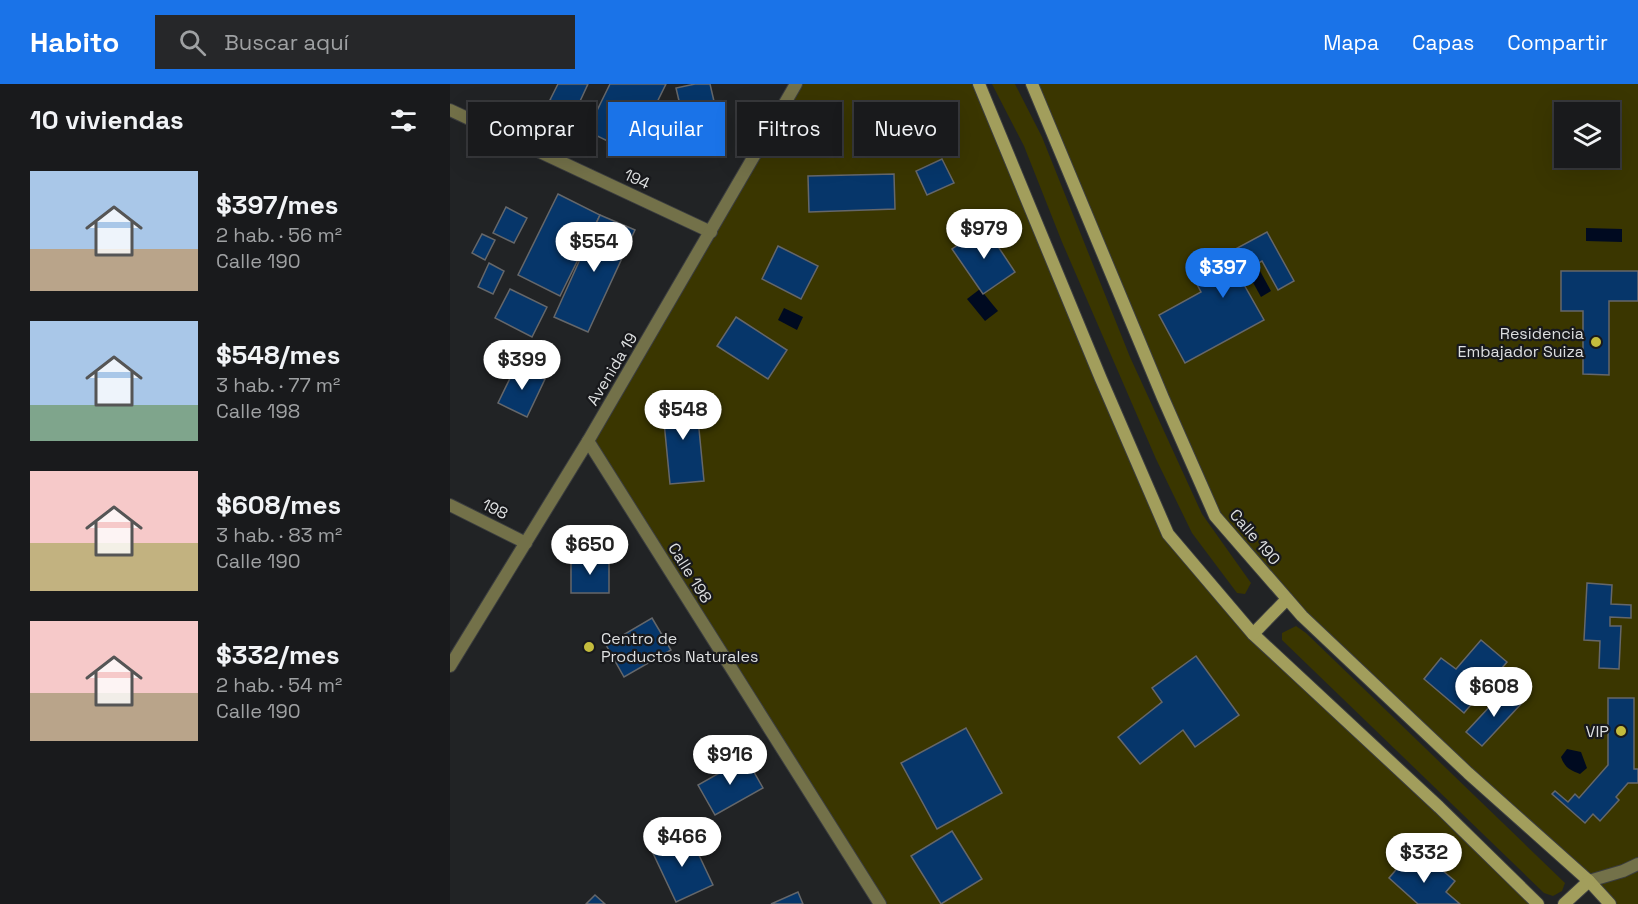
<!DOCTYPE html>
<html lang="es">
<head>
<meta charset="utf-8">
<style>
  body { margin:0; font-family:"Space Grotesk",sans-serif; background:#262729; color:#f1f3f6; height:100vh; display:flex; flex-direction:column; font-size:22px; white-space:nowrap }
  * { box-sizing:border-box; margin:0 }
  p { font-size:20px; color:#9fa1a3 }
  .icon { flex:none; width:33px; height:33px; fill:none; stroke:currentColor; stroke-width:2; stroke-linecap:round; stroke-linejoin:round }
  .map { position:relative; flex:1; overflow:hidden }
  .sheet { display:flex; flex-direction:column; background:#191a1c; width:450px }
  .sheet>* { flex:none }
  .hud { position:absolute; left:18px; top:18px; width:570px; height:54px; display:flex; gap:12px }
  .buttons { position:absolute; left:1104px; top:18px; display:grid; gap:12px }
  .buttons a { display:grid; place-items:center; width:66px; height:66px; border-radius:0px; background:#191a1c; box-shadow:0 6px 24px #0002,0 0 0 2px #37383b; font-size:30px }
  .price { position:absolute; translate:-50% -51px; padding:0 14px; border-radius:21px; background:#fff; color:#222; font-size:20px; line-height:39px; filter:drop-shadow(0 2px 3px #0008) }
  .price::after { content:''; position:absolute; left:50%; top:36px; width:18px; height:14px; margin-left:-9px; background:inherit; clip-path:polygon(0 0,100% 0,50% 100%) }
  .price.active { background:#1a73e8; color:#fff }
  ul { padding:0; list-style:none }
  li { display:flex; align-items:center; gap:18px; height:150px; padding:0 30px }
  li span { display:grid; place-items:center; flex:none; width:168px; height:120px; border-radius:0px; color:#555 }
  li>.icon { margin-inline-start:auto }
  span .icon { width:72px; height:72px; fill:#fffc; stroke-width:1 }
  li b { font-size:26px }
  h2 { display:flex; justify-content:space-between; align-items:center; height:72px; padding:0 30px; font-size:26px }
  .chip { padding:0 21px; border-radius:0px; background:#191a1c; box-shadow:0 6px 24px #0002,0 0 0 2px #37383b; font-size:21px; line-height:54px }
  .chip.active { background:#1a73e8; color:#fff }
  header { display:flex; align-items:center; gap:36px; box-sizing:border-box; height:84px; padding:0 30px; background:#1a73e8; color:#fff }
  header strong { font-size:28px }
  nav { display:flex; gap:33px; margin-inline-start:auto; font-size:21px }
  .search { width:420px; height:54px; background:#262729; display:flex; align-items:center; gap:15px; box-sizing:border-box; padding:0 21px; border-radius:0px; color:#9fa1a3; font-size:22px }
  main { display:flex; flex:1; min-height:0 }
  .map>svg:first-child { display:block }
  .green { fill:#3a3600; fill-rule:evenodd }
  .water { fill:#000a20 }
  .building { fill:#06366a; stroke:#65676a; stroke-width:1.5 }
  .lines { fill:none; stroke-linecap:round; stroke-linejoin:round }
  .minor-casing { stroke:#3b3d3f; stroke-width:14 }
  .secondary-casing { stroke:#3b3d3f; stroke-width:14 }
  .minor { stroke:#737149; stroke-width:12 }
  .secondary { stroke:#a29e5c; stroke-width:12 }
  .poi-dot { fill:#c4bc3d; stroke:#18191c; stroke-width:2 }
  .labels { text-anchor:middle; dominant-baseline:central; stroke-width:4.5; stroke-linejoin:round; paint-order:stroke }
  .street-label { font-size:16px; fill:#dddfe0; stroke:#18191c }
  .poi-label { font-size:16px; fill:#dddfe0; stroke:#18191c; text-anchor:end }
</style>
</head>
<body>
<header>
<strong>Habito</strong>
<div class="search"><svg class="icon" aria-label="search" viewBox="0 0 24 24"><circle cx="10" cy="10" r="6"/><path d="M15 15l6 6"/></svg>Buscar aquí</div>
<nav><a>Mapa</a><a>Capas</a><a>Compartir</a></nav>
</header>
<main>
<section class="sheet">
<h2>10 viviendas<svg class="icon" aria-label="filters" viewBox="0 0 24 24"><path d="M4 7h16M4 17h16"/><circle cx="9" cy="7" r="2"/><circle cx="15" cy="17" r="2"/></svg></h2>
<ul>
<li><span style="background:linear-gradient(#a9c7e8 65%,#b9a48a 0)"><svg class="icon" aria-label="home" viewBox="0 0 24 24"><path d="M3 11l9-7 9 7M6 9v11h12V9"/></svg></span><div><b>$397/mes</b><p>2 hab. · 56 m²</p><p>Calle 190</p></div></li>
<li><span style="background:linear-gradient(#a9c7e8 70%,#7fa58c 0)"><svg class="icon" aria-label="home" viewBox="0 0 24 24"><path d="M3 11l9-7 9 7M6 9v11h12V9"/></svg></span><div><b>$548/mes</b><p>3 hab. · 77 m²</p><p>Calle 198</p></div></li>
<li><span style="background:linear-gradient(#f6c9c9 60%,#c2b280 0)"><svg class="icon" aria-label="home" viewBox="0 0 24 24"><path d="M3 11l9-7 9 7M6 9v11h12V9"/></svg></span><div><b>$608/mes</b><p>3 hab. · 83 m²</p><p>Calle 190</p></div></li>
<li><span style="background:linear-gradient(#f6c9c9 60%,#b9a48a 0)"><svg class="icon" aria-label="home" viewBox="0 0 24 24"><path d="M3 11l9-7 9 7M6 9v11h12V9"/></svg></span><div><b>$332/mes</b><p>2 hab. · 54 m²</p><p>Calle 190</p></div></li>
</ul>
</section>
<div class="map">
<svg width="1188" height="820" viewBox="0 0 1188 820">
  <rect width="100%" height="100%" fill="#212325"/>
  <g class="green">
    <polygon points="346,0 529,0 718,450 803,550 1087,820 430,820 138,357"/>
    <polygon points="542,0 565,0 592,53 680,273 752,430 801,499 795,510 787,509 742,449 706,375 612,158 574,62"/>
    <path d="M582,0h606v820h-28l-308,-288 -87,-100zM1114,28h46v46h-46z"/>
    <polygon points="846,542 856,549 1115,799 1112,807 1103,812 1094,809 832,556 832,549"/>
  </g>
  <g class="water">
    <polygon points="1136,144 1172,145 1172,158 1136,157"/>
    <polygon points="810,187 821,207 811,213 800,193"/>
    <polygon points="530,205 548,227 535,237 517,215"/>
    <polygon points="334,224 353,233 347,246 328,236"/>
    <path d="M1117,665l14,3 6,16 -7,6c-10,-4 -15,-6 -19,-17z"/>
  </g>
  <g class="building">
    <polygon points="108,0 138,0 125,28 100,16"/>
    <polygon points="160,0 216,0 182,69 137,47"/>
    <polygon points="245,0 260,0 273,56 240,64 226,4"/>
    <polygon points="492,75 504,99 477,111 466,87"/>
    <polygon points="444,90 445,125 359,128 358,92"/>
    <polygon points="108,110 150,131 110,212 68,191"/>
    <polygon points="56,123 77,134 64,159 43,149"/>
    <polygon points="150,131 185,146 138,248 104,233"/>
    <polygon points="535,143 565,188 533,210 502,165"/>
    <polygon points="817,148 844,197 828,206 812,177 788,190 814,236 735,279 709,231 751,208 741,189"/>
    <polygon points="32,150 45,156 35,176 22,169"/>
    <polygon points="328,162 368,182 351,215 312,195"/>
    <polygon points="39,179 54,187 43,210 28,203"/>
    <polygon points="1111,187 1188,187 1188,217 1159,217 1159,291 1133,290 1133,227 1111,227"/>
    <polygon points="60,205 97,223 82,253 45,234"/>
    <polygon points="286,233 337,266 318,295 267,262"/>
    <polygon points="66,282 95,295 77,333 48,319"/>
    <polygon points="246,314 254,397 220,400 212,317"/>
    <polygon points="121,475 159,476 159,509 121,509"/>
    <polygon points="1137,499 1162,501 1161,520 1181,521 1181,534 1160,533 1160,542 1171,542 1169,585 1149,584 1150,557 1134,556"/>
    <polygon points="202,534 221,566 174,593 156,561"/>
    <polygon points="1031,556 1057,578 1014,629 974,595 991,574 1006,585"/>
    <polygon points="746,572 789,631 745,663 733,646 690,680 668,653 712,618 702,604"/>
    <polygon points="1055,606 1071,620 1032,662 1016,648"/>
    <polygon points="1158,614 1184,614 1184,685 1188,685 1188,699 1178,699 1166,713 1169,716 1150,737 1143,730 1135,739 1102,710 1105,707 1118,718 1125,710 1129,714 1158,681"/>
    <polygon points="516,644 552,709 487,745 451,679"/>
    <polygon points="296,674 313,704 265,731 248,701"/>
    <polygon points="502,747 532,795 491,820 461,772"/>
    <polygon points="239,750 263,801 226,818 202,767"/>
    <polygon points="956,774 977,792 986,781 1005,797 996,808 1010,820 968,820 939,794"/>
    <polygon points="348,808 353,820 321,820"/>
    <polygon points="145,811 155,820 136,820"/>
  </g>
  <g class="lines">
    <defs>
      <g id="minor">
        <polyline points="0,26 261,148"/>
        <polyline points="138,357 430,820"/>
        <polyline points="0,421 76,459"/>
        <polyline points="0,582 138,357 346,0"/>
        <polyline points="1139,797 1173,787 1188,780"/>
      </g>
      <g id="secondary">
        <polyline points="529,0 651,295 718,450 803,550 989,723 1088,820"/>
        <polyline points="582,0 713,314 765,432 852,532 1018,689 1139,797 1160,820"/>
        <polyline points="803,550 837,515"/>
        <polyline points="1114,820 1139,797"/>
      </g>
    </defs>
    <use href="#minor" class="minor-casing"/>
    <use href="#secondary" class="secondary-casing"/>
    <use href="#minor" class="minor"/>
    <use href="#secondary" class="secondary"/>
  </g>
  <g class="poi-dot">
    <circle cx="1146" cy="258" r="6"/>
    <circle cx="139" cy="563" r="6"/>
    <circle cx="1171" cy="647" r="6"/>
  </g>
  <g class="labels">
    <g class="street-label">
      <text transform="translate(187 95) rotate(25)">194</text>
      <text transform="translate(162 285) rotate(-59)">Avenida 19</text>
      <text transform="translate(45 425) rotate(26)">198</text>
      <text transform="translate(805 453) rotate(49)">Calle 190</text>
      <text transform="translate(240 489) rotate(58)">Calle 198</text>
    </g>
    <g class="poi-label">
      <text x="1134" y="249">Residencia<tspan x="1134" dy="18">Embajador Suiza</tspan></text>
      <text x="151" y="554" text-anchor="start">Centro de<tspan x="151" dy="18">Productos Naturales</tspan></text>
      <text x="1159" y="647">VIP</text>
    </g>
  </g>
</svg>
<div class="buttons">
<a><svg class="icon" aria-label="layers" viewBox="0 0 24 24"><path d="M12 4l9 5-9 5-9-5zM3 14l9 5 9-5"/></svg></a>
</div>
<b class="price" style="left:534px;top:176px">$979</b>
<b class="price" style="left:144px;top:189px">$554</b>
<b class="price active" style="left:773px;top:215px">$397</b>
<b class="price" style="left:72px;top:307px">$399</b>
<b class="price" style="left:233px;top:357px">$548</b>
<b class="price" style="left:140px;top:492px">$650</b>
<b class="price" style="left:1044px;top:634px">$608</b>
<b class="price" style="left:280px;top:702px">$916</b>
<b class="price" style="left:232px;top:784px">$466</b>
<b class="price" style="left:974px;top:800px">$332</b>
<div class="hud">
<a class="chip">Comprar</a>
<a class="chip active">Alquilar</a>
<a class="chip">Filtros</a>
<a class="chip">Nuevo</a>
</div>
</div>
</main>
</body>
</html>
